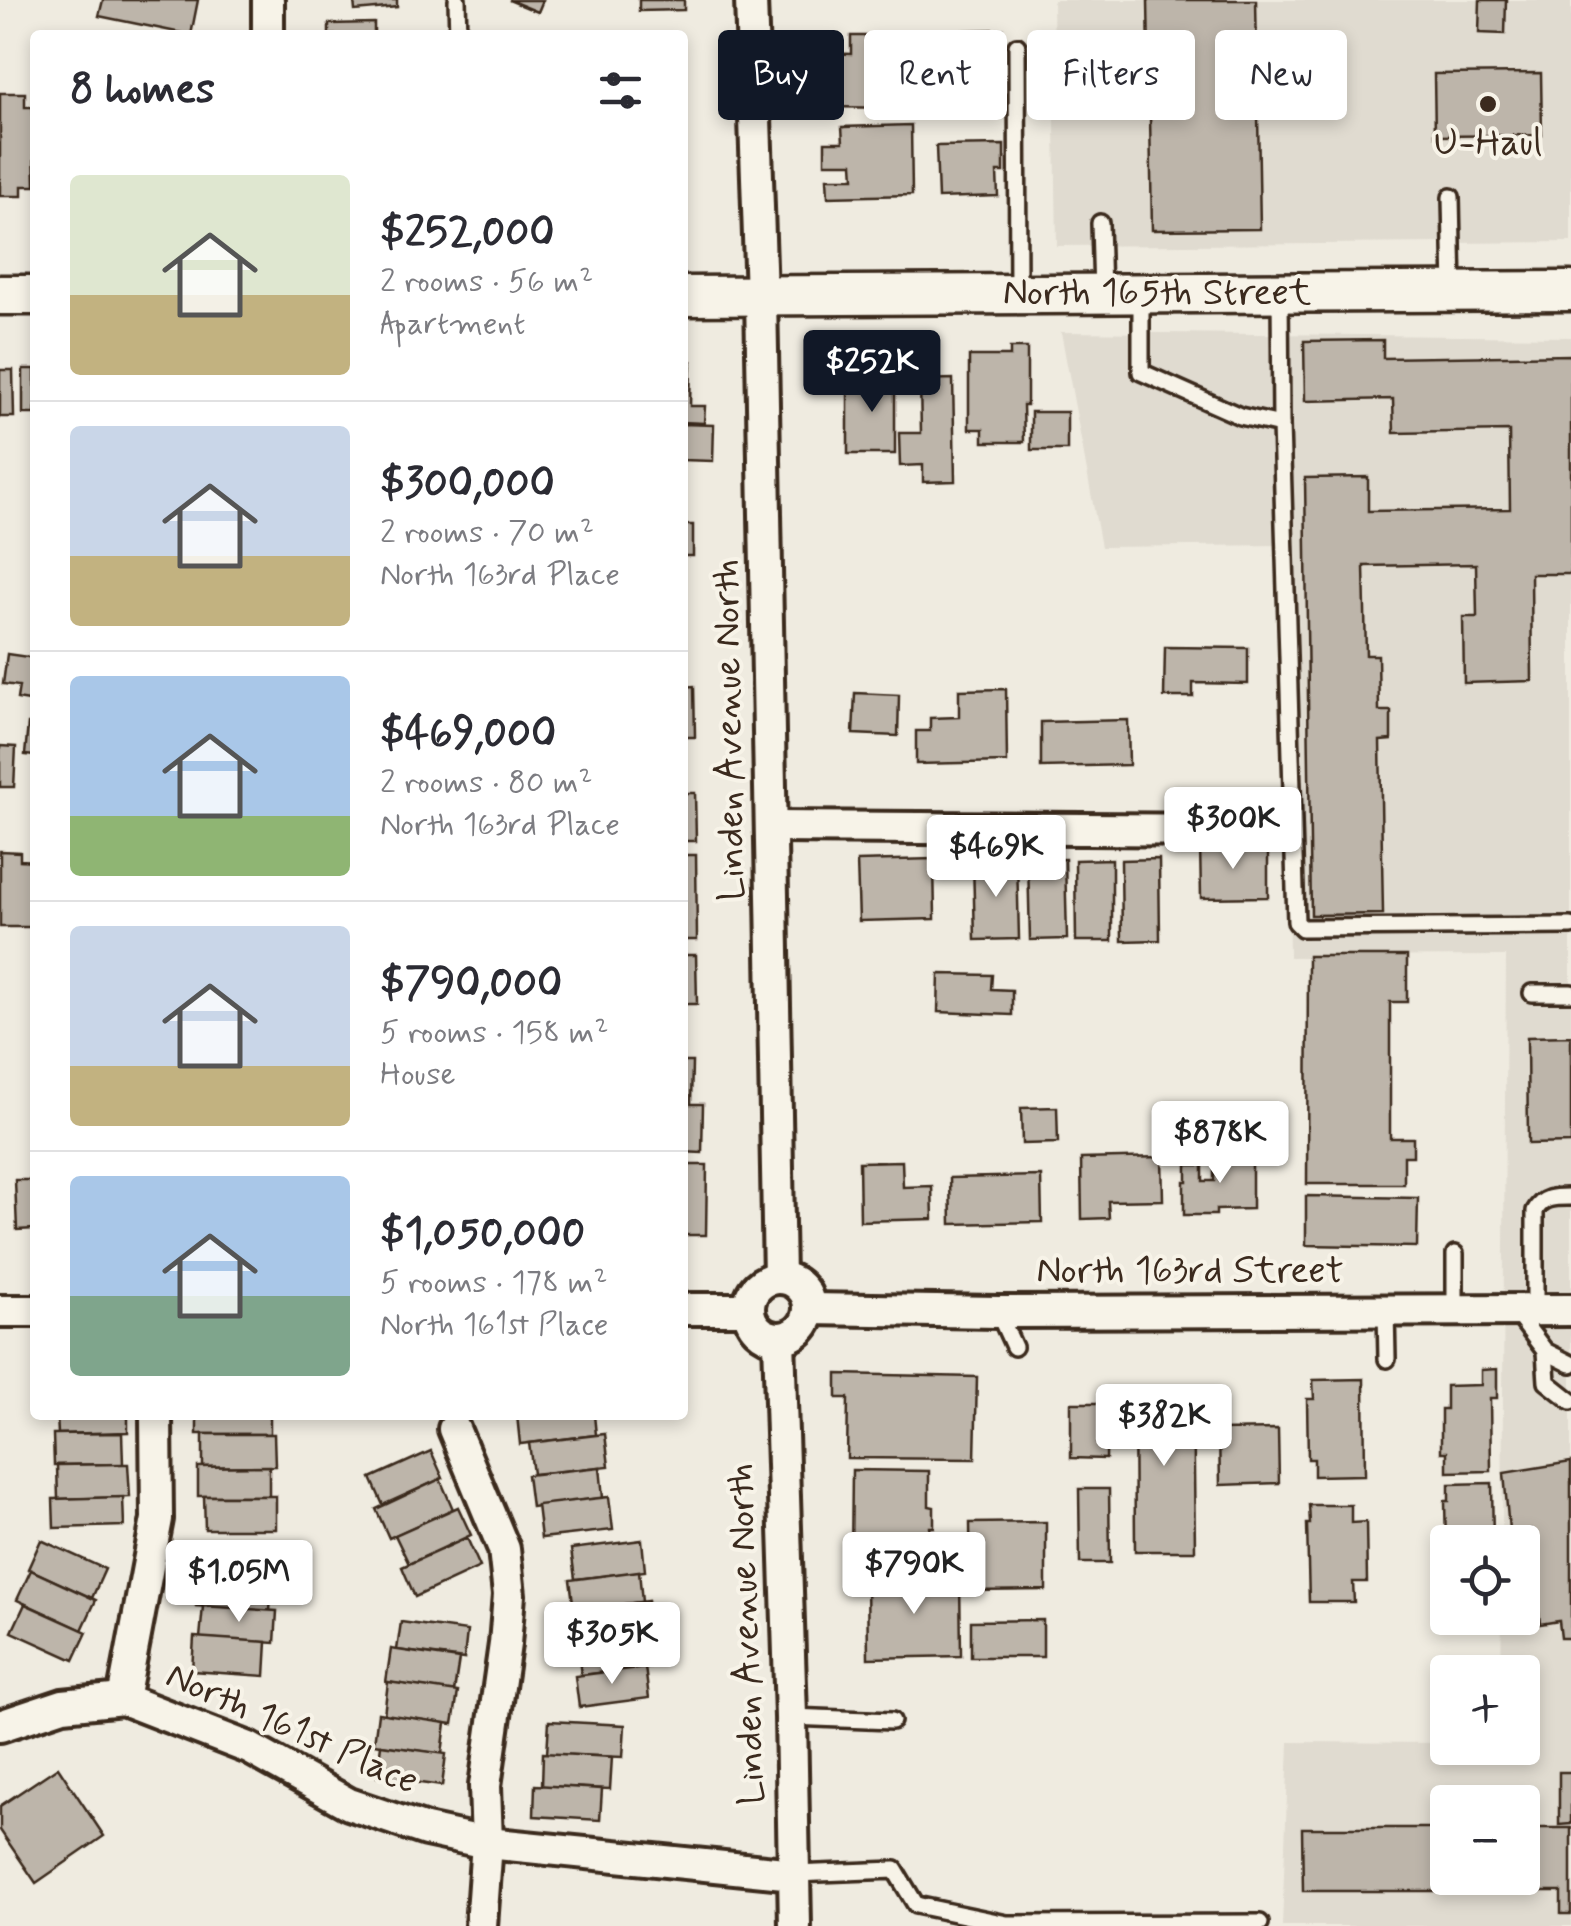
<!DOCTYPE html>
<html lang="en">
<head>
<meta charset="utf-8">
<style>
  body { margin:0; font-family:Mynerve,sans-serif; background:#f2f2f3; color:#2b2b33; height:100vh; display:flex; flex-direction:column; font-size:38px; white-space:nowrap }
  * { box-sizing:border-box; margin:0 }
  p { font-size:32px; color:#7c7c81 }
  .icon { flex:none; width:55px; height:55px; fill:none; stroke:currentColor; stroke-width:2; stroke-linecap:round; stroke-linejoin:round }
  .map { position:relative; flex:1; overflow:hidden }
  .sheet { position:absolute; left:30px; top:30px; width:658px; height:1390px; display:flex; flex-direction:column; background:#fff; border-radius:10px; box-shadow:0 5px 15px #0003 }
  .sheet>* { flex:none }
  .top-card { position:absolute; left:718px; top:30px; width:702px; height:90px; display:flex; gap:20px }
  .fabs { position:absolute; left:1430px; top:1525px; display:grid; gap:20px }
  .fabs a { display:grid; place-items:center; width:110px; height:110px; border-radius:10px; background:#fff; box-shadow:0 5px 15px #0003; font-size:50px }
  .price { position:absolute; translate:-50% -85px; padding:0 22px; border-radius:10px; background:#fff; color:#222; font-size:32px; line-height:65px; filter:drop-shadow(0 2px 5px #0008) }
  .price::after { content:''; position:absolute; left:50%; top:60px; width:30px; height:22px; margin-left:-15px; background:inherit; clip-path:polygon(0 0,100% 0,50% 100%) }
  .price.on { background:#111827; color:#fff }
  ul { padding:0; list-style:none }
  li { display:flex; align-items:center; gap:30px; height:250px; padding:0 40px }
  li+li { border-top:2px solid #e1e1e2 }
  li span { display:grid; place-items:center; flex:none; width:280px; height:200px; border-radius:10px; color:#555 }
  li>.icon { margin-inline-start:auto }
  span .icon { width:120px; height:120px; fill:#fffc; stroke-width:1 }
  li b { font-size:42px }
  h2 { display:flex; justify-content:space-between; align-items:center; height:120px; padding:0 40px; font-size:42px }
  .tag { padding:0 35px; border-radius:10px; background:#fff; box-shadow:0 5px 15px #0003; font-size:35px; line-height:90px }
  .tag.on { background:#111827; color:#fff }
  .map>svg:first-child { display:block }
  .built { fill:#e0dbd0; fill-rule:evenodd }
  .building { fill:#bdb5aa; stroke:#3b2a1e; stroke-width:2.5 }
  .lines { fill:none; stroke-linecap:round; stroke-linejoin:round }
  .service-casing { stroke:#3b2a1e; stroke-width:22 }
  .minor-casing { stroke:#3b2a1e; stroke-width:38 }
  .tertiary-casing { stroke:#3b2a1e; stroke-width:45 }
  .service { stroke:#f7f3e8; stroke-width:15 }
  .minor { stroke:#f7f3e8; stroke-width:30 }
  .tertiary { stroke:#f7f3e8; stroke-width:38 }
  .poi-dot { fill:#3b2a1e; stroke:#f7f3e8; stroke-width:4 }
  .labels { text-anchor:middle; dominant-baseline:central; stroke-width:8; stroke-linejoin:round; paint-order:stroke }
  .poi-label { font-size:38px; fill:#3b2a1e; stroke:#f7f3e8 }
  .street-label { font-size:38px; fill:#3b2a1e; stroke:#f7f3e8 }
</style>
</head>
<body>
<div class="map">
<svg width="1571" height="1926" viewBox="0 0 1571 1926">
  <rect width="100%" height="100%" fill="#efebe0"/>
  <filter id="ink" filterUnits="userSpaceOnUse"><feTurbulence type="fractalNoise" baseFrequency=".01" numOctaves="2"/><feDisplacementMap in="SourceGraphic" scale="20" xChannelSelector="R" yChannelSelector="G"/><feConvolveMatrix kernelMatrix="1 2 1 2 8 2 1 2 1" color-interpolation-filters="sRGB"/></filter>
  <g filter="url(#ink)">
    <g class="built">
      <polygon points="1053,0 1571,0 1571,242 1057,246"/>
      <path d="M1061,332l510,5v1589h-289l7,-184 158,1 1,5h74v-76h-21l1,-54h20v-76h-20l4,-586 -217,1 -6,-412 -182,2zM1448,1802h74v76h-74z"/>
    </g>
    <g class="building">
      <polygon points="103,0 198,0 191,35 99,16"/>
      <polygon points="354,0 397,0 397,7 355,11"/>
      <polygon points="509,0 543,0 538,12"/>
      <polygon points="639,0 684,0 684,10 639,11"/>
      <polygon points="1148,0 1256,0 1260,229 1152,230"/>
      <polygon points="1480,0 1506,0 1505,34 1479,33"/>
      <polygon points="374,23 374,35 329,35 329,24"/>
      <polygon points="1003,29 1003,58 996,58 996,80 1003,80 1004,106 941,107 940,82 937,82 935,31"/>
      <polygon points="851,36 909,36 909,108 818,107 818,88 837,88 838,73 825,73 825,53 851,54"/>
      <polygon points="1541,73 1542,135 1435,136 1434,74"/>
      <polygon points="0,93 25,93 25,107 33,107 35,186 22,186 22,196 0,196"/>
      <polygon points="911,125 912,195 828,197 827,178 854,178 853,163 825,163 825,142 843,142 842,127"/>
      <polygon points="1004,145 1004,172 997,172 998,196 938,198 936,146"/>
      <polygon points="1383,340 1383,358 1571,355 1571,574 1531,574 1532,681 1464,683 1463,617 1477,617 1476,564 1364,566 1366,655 1378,655 1379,711 1391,711 1391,740 1380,741 1383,914 1311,915 1305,478 1368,477 1368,511 1510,509 1509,431 1394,433 1393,399 1305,401 1304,341"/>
      <polygon points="1010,348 1027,348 1027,405 1023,405 1024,442 983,442 983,429 969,429 969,356 1010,356"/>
      <polygon points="682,361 691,361 690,406 705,406 704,423 682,422"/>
      <rect x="23" y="369" width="12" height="45"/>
      <polygon points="0,370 13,370 14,417 0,417"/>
      <polygon points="866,372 895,372 895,454 848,454 848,382 866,382"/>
      <polygon points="953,379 955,481 923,482 923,465 900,466 899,433 921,433 920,380"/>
      <rect x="1031" y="412" width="36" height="38"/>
      <polygon points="682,424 714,425 713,461 682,460"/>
      <polygon points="682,495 683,525 693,525 693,556 682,556"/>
      <polygon points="1165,647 1248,648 1248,684 1193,683 1193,697 1164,697"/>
      <polygon points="7,654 35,658 35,702 17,699 19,686 3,684"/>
      <polygon points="694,686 695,737 682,737 682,687"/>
      <polygon points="1006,689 1007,762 916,764 916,731 930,731 930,718 959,717 959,690"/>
      <polygon points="855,693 899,695 898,736 853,734"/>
      <polygon points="1128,720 1129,765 1041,767 1041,722"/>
      <polygon points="28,724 35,724 35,756 25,755"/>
      <polygon points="0,746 16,747 14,787 0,787"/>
      <polygon points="682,793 695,793 696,841 682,841"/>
      <polygon points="1200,843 1226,843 1226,851 1268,850 1268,897 1201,898"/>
      <polygon points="0,851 20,852 20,860 35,861 35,927 0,927"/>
      <polygon points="682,855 696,855 697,940 682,940"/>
      <polygon points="934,859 935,919 859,921 857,861"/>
      <polygon points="1017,859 1019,939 975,940 973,860"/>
      <polygon points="1065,859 1067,939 1030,940 1028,860"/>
      <polygon points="1112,859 1112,941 1076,941 1075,860"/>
      <polygon points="1159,859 1160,940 1122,941 1121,860"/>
      <polygon points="682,955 696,955 697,1004 682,1004"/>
      <polygon points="1308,956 1407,956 1407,1002 1390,1002 1390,1138 1413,1138 1413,1156 1404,1156 1404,1184 1307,1184"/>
      <polygon points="939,974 992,975 991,989 1012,990 1012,1015 938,1012"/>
      <polygon points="1571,1036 1571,1143 1528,1144 1527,1037"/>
      <polygon points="682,1062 692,1062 691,1104 703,1104 702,1153 682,1152"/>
      <polygon points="1057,1107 1058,1143 1022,1144 1021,1108"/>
      <polygon points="1214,1155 1252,1155 1252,1209 1216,1210 1216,1215 1184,1215 1184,1181 1187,1181 1187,1165 1203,1165 1203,1181 1214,1181"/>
      <polygon points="1162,1157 1163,1200 1108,1201 1109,1218 1082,1219 1081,1159"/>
      <polygon points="902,1161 903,1187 932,1186 933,1219 860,1221 859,1162"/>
      <polygon points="682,1165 707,1165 706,1235 682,1235"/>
      <polygon points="1041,1176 1042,1222 951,1224 950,1178"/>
      <polygon points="15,1180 35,1180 35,1229 17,1230"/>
      <polygon points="1306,1196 1418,1198 1417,1247 1306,1245"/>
      <polygon points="1497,1369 1497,1398 1490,1398 1491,1471 1447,1472 1447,1452 1441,1452 1441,1409 1446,1409 1446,1386 1481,1385 1481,1370"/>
      <polygon points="837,1374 977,1377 975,1459 847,1458 848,1398 837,1398"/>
      <polygon points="1364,1379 1365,1475 1314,1476 1314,1459 1308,1459 1307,1399 1314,1399 1313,1380"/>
      <polygon points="1193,1387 1195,1551 1135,1551 1134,1388"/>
      <polygon points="1071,1403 1107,1403 1106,1459 1071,1458"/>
      <polygon points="57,1415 128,1415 128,1432 58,1434"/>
      <rect x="197" y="1415" width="73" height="19"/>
      <polygon points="517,1415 594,1415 596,1435 520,1444"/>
      <polygon points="1278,1429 1279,1483 1220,1485 1219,1430"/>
      <polygon points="122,1433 123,1464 54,1465 53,1434"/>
      <polygon points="203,1434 274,1434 275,1466 203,1467"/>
      <polygon points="605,1434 609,1466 533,1474 529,1443"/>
      <polygon points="431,1451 443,1478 383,1505 371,1478"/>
      <polygon points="1571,1462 1571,1638 1561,1638 1559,1621 1540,1624 1531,1529 1509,1530 1504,1473"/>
      <polygon points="123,1464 128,1464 130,1497 58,1499 57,1465"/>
      <polygon points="269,1466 269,1496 198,1496 198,1467"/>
      <polygon points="600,1467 603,1498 531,1507 527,1475"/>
      <polygon points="852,1470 929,1471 929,1506 934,1507 934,1527 930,1527 930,1563 851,1562"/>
      <polygon points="440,1479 453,1509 389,1538 376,1509"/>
      <polygon points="1492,1483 1493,1542 1448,1542 1446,1546 1445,1501 1449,1501 1449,1484"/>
      <polygon points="1079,1489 1109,1489 1110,1563 1080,1563"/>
      <polygon points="204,1496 276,1496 276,1529 205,1529"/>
      <polygon points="123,1497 124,1526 54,1528 53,1499"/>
      <polygon points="609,1497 613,1530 541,1538 537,1505"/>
      <polygon points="1309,1505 1351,1505 1351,1523 1366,1522 1367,1582 1353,1582 1354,1602 1309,1602 1307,1524 1310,1524"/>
      <polygon points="458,1507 471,1535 409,1564 395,1535"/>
      <polygon points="1046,1522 1046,1590 971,1591 970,1523"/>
      <polygon points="467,1538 480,1567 415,1597 402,1567"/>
      <polygon points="41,1540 105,1569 92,1598 28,1569"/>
      <polygon points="642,1540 645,1571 575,1579 571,1549"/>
      <polygon points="195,1544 268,1549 266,1582 192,1576"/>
      <polygon points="31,1570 96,1600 82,1630 17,1600"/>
      <polygon points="639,1571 642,1602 574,1610 570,1580"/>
      <polygon points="923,1575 923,1579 960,1579 961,1656 868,1658 867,1578"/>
      <polygon points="198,1577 272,1582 270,1611 196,1606"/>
      <polygon points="648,1601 652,1633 583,1642 579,1610"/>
      <polygon points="25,1604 87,1632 74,1660 12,1632"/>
      <polygon points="203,1606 277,1611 275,1643 200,1638"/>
      <polygon points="1043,1620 1043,1657 971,1657 971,1621"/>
      <polygon points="401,1622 467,1631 464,1659 397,1650"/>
      <polygon points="646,1634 650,1667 581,1675 577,1642"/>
      <polygon points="194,1637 267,1642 265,1676 192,1671"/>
      <polygon points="391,1649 459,1659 454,1692 386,1682"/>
      <polygon points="645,1667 649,1698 579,1707 575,1676"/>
      <polygon points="388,1682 458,1692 453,1724 384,1715"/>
      <polygon points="378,1713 446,1723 442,1754 374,1744"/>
      <polygon points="549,1721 625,1725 623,1757 547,1754"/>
      <polygon points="381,1745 446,1754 442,1786 377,1777"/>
      <polygon points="543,1753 612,1757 610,1789 542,1786"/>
      <polygon points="58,1767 104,1836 36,1883 0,1830 0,1806"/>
      <polygon points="1559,1772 1571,1772 1571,1824 1559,1825"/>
      <polygon points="535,1785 602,1789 600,1820 534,1816"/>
      <polygon points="1302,1828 1448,1828 1448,1878 1522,1878 1522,1828 1571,1828 1571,1914 1561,1914 1561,1891 1303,1891"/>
    </g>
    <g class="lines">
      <defs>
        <g id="service">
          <polyline points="457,0 458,35"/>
          <polyline points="1017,46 1018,294"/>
          <polyline points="1451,197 1453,292"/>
          <polyline points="1100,223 1102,293"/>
          <polyline points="1141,293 1141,372 1240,416 1281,425 1280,293"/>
          <polyline points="1281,425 1296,922 1302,928 1571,926"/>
          <polyline points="1532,993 1571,993"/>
          <polyline points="1455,1254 1455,1310"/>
          <polyline points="1386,1310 1387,1359"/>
          <polyline points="1514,1310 1545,1351 1571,1364"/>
          <path d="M1535,1310v-99c8,-15 21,-14 36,-14"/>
          <polyline points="998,1312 1014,1347"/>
          <polyline points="1545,1351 1547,1382 1571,1401"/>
          <polyline points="791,1717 892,1721"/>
          <polyline points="794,1874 895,1870 916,1905 1007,1924 1260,1923"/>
        </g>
        <g id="minor">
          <polyline points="268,0 268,35"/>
          <polyline points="751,0 761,296 779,1278"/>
          <polyline points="773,827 1238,830"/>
          <circle cx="779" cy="1308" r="30"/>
          <polyline points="682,1309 749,1309"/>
          <polyline points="810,1309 998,1312 1571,1310"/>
          <polyline points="0,1311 35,1311"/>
          <polyline points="779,1339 791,1717 795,1926"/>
          <polyline points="454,1429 504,1549 509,1595 505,1644 485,1786 487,1843 481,1926"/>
          <polyline points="123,1699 157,1519 156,1416"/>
          <polyline points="0,1726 63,1705 123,1699 249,1748 349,1804 426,1830 487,1843 794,1874"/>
        </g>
        <g id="tertiary">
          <polyline points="0,295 35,295"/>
          <polyline points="682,296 1571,291"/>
        </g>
      </defs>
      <use href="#service" class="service-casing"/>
      <use href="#minor" class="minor-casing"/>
      <use href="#tertiary" class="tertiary-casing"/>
      <use href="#service" class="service"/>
      <use href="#minor" class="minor"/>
      <use href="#tertiary" class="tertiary"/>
    </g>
  </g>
  <circle class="poi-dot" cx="1488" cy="104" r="10"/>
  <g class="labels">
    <g class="poi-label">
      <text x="1488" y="143">U-Haul</text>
    </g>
    <g class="street-label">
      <text x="1157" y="293">North 165th Street</text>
      <text transform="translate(730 730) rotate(-91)">Linden Avenue North</text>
      <text x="1190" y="1271">North 163rd Street</text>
      <text transform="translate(747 1634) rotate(-92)">Linden Avenue North</text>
      <text transform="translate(292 1729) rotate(24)">North 161st Place</text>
    </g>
  </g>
</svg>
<div class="fabs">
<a><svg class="icon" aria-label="locate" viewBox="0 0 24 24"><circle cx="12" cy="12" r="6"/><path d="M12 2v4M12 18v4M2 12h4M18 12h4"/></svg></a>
<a>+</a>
<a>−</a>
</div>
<b class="price on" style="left:872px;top:415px">$252K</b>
<b class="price" style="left:1233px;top:872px">$300K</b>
<b class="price" style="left:996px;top:900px">$469K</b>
<b class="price" style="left:1220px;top:1186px">$878K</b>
<b class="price" style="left:1164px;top:1469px">$382K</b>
<b class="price" style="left:914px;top:1617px">$790K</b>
<b class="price" style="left:239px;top:1625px">$1.05M</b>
<b class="price" style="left:612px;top:1687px">$305K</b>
<div class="top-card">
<a class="tag on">Buy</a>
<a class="tag">Rent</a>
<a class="tag">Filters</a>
<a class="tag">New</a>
</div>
<section class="sheet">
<h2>8 homes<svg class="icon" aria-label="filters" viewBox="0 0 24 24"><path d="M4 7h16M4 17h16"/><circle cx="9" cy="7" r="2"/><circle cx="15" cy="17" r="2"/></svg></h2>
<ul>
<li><span style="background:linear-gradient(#dfe7d0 60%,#c2b280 0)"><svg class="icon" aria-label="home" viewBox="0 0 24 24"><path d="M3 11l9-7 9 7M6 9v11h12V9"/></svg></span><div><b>$252,000</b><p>2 rooms · 56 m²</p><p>Apartment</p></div></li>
<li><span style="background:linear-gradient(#c9d6e8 65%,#c2b280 0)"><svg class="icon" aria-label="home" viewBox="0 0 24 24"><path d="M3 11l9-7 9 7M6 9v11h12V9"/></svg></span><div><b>$300,000</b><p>2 rooms · 70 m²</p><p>North 163rd Place</p></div></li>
<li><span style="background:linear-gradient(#a9c7e8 70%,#8fb573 0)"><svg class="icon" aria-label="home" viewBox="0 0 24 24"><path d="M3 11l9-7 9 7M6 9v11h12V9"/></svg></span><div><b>$469,000</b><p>2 rooms · 80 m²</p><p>North 163rd Place</p></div></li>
<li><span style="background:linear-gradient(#c9d6e8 70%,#c2b280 0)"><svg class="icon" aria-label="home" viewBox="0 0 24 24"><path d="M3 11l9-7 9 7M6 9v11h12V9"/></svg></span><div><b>$790,000</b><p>5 rooms · 158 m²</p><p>House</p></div></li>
<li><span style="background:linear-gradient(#a9c7e8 60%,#7fa58c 0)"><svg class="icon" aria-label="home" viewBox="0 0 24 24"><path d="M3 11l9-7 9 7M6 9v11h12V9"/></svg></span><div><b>$1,050,000</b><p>5 rooms · 178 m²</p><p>North 161st Place</p></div></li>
</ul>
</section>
</div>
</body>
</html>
